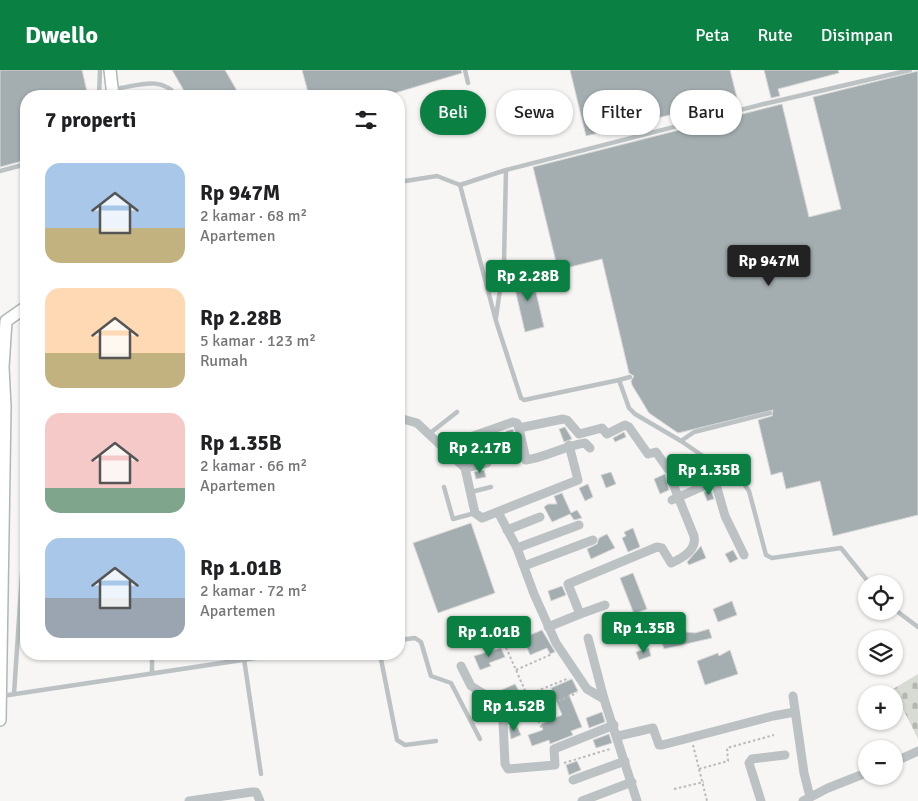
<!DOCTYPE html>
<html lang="id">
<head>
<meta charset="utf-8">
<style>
  body { margin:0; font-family:Signika,sans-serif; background:#f2f2f2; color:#202124; height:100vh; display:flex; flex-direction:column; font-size:19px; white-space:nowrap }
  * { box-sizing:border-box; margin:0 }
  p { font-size:16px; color:#757577 }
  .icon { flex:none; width:28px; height:28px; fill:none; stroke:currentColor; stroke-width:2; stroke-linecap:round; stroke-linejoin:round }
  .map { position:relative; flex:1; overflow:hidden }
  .side { position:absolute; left:20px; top:20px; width:385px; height:570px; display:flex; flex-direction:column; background:#fff; border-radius:20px; box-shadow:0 1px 4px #0004 }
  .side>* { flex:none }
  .banner { position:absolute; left:420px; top:20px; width:422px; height:45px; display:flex; gap:10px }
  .tools { position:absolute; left:858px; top:505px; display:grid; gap:10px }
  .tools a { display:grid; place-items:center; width:45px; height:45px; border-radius:50%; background:#fff; box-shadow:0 1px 4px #0004; font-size:25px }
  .price { position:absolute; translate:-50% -42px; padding:0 11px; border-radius:5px; background:#0b8043; color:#fff; font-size:16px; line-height:32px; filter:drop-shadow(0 1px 2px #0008) }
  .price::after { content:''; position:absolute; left:50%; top:30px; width:15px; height:11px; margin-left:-8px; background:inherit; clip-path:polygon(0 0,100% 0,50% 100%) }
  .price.on { background:#222; color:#fff }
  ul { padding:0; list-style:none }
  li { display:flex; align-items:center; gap:15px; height:125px; padding:0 25px }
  li span { display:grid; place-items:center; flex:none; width:140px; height:100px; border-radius:15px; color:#555 }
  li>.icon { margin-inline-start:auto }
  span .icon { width:60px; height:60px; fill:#fffc; stroke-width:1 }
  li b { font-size:21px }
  h2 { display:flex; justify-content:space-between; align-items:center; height:60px; padding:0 25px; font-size:21px }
  .chip { padding:0 18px; border-radius:22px; background:#fff; box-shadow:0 1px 4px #0004; font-size:18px; line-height:45px }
  .chip.on { background:#0b8043; color:#fff }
  header { display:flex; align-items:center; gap:30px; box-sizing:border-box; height:70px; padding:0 25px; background:#0b8043; color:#fff }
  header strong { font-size:24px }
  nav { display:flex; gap:28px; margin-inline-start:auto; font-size:18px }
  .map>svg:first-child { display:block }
  .cemetery { fill:url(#cemetery-stones) }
  .building { fill:#a4aeb1; stroke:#d8d8d7 }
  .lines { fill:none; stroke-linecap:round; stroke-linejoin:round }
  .secondary-casing { stroke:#afb7b9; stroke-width:14 }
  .path { stroke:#b7bbbc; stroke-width:2; stroke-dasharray:2.5 2.5; stroke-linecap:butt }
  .service { stroke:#bcc2c4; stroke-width:4.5 }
  .minor { stroke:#bcc2c4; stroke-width:9 }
  .secondary { stroke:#fff; stroke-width:11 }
</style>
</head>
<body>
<header>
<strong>Dwello</strong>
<nav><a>Peta</a><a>Rute</a><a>Disimpan</a></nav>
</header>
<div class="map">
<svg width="918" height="731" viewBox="0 0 918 731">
  <defs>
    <pattern id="cemetery-stones" width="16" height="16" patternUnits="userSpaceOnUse" patternTransform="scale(1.25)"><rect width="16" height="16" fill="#d8dbd4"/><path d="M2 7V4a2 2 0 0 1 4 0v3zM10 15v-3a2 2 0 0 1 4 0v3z" fill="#b3b6b1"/></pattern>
  </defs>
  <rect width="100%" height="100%" fill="#f7f6f4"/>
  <polygon class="cemetery" points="918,604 918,669 893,619"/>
  <g class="building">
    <polygon points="0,0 82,0 88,26 26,26 26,90 0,97"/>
    <polygon points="172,0 225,0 240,26 187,26"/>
    <polygon points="302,0 461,0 462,3 385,26 309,26"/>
    <polygon points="570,0 730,0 737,28 586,66"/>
    <polygon points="764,0 838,0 839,3 778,19 780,26 771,28"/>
    <polygon points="918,1 918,445 833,466 820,411 786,419 782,402 771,405 758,350 772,346 773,340 678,363 649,343 632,315 631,311 634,306 629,303 602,189 558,200 533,97 782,34 809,147 841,139 813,27"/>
    <polygon points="531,201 544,257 525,262 512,206"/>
    <polygon points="565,357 572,369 564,372 559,359"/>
    <polygon points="513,359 515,370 510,372 506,361"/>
    <polygon points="624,362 626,367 615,372 613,368"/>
    <polygon points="484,400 486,407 476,409 474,402"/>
    <polygon points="611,402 616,414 606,418 601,405"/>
    <polygon points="665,404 669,420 660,424 654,409"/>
    <polygon points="588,414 593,427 585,431 579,418"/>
    <polygon points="711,420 714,429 707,431 704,422"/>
    <polygon points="562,423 571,443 577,440 582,448 574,450 570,444 552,452 544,437 548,434 557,434 554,426"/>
    <polygon points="471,453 495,523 438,543 413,473"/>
    <polygon points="633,458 640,477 628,482 622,468 626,466 624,462"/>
    <polygon points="607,464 615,478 591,489 587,479 597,474 599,468"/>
    <polygon points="701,476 706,488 689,495 687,492"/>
    <polygon points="733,480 738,489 730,493 725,484"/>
    <polygon points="633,503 647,539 634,544 620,508"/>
    <polygon points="562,516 566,525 551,531 548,521"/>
    <polygon points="732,531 737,545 718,552 713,539"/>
    <polygon points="671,545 676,561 695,563 709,559 712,568 664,579 655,550"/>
    <polygon points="618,547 621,556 613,559 610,549"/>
    <polygon points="542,560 555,582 550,584 547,578 530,585 523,568"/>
    <polygon points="501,578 505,587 489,593 491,596 480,600 474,586"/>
    <polygon points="649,578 651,586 639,590 636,582"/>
    <polygon points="730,580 738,604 705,615 697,591 718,583 719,586"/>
    <polygon points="572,609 578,621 569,625 582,657 571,661 573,665 550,674 549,670 532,676 528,665 543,660 541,654 562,645 551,618"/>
    <polygon points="515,614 520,623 503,631 499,621"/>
    <polygon points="602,642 605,652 589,658 586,648"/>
    <polygon points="516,654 521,665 511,669 509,657"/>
    <polygon points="609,664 612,673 596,678 593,670"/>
    <polygon points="577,691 581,700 569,705 566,695"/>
  </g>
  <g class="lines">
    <defs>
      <g id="secondary">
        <polyline points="110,0 113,26"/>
        <polyline points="0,650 5,337 3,297 6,251 26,237"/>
      </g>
    </defs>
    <use href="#secondary" class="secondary-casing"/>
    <g class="path">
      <polyline points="504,573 543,661"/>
      <polyline points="516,600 552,584"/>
      <polyline points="527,625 569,608"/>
      <polyline points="549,635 577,623"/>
      <polyline points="693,675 707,731"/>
      <polyline points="564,693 610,679"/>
      <polyline points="699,699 728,691 727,678 774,665"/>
      <polyline points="674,719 704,712"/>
    </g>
    <g class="service">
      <polyline points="465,0 468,13"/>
      <path d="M114,19c24,-3 47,-14 63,7"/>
      <polyline points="99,26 100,0"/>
      <polyline points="0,101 26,94"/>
      <polyline points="399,112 437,106 460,115 506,100 764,34 910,0"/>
      <polyline points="460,115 496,251 521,328 524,330 619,310 629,338 635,344 681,371 744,414 749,421 766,485 772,488 841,478 870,514"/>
      <polyline points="496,248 504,191 506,100"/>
      <polyline points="619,310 630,307"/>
      <polyline points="429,364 457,342"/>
      <polyline points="681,371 694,362 770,343"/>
      <polyline points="444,417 453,449 475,443"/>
      <polyline points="471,422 491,417"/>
      <polyline points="894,539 918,557"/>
      <polyline points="399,570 415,568 421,572 431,606 451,613 480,669"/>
      <polyline points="380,584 397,670 405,675 436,671"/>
      <polyline points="244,589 261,704"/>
      <polyline points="152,603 152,584"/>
      <polyline points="14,624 26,444"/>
      <polyline points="2,626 282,584"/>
    </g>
    <g class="minor">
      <polyline points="399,348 417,353 465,398 475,443 482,448 578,410 569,375"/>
      <path d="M519,358l7,32c21,-3 38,-14 59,-17l5,5"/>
      <path d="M442,377l71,-25 4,1 2,5 44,-9 4,1 12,14 23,-6 5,6 18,-9 4,2 19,27 8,-2 12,17h6l3,5 -4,10 21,52c3,14 -11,22 -23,27l-9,-15 -5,-1 -89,37 12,30 -32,13"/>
      <polyline points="465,398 487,393"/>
      <polyline points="672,430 715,411 725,446 744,485"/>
      <polyline points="498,442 517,478 534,524 556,573 587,619 604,629 637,731"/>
      <polyline points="507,460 540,447"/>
      <polyline points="517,478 579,455"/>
      <polyline points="524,496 593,470"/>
      <polyline points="580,544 605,535"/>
      <polyline points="588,568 604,629"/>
      <polyline points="461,596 471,616 489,627 496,635 503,652 505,694 508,699 555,695 554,679 614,655"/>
      <polyline points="793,626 804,703 810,727"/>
      <polyline points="618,666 653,658 659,675 662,675 773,646 795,642"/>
      <polyline points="894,692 918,681"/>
      <polyline points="573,710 625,691"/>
      <polyline points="189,731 252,722 256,722 260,731"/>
      <polyline points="582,731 632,712"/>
      <polyline points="761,731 749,693 752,689 785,685"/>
      <polyline points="803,731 828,718 866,703"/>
    </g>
    <use href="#secondary" class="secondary"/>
  </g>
</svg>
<div class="tools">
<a><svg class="icon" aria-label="locate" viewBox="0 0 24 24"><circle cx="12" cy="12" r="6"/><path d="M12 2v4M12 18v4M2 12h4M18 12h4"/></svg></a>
<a><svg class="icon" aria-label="layers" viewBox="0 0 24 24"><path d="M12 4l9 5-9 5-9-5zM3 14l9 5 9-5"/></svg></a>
<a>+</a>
<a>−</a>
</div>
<b class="price on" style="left:769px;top:217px">Rp 947M</b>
<b class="price" style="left:528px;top:232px">Rp 2.28B</b>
<b class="price" style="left:480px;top:404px">Rp 2.17B</b>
<b class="price" style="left:709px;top:426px">Rp 1.35B</b>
<b class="price" style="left:644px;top:584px">Rp 1.35B</b>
<b class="price" style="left:489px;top:588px">Rp 1.01B</b>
<b class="price" style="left:514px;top:662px">Rp 1.52B</b>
<div class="banner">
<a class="chip on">Beli</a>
<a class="chip">Sewa</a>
<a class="chip">Filter</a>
<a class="chip">Baru</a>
</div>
<section class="side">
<h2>7 properti<svg class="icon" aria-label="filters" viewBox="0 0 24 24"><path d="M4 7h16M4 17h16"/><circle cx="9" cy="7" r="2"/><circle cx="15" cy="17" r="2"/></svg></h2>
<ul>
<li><span style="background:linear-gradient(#a9c7e8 65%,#c2b280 0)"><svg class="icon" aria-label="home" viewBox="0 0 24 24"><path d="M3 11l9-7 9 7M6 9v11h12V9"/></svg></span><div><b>Rp 947M</b><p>2 kamar · 68 m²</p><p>Apartemen</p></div></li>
<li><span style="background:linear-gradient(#ffd9b3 65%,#c2b280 0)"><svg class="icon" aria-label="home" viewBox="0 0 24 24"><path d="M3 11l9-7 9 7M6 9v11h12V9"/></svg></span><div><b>Rp 2.28B</b><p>5 kamar · 123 m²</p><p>Rumah</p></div></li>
<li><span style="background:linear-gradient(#f6c9c9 75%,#7fa58c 0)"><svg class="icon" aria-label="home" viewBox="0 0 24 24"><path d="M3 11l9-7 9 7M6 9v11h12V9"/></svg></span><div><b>Rp 1.35B</b><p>2 kamar · 66 m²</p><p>Apartemen</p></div></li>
<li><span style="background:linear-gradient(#a9c7e8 60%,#9aa5b1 0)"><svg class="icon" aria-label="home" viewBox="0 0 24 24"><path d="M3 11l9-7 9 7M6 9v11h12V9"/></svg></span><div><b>Rp 1.01B</b><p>2 kamar · 72 m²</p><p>Apartemen</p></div></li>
</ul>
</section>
</div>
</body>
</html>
